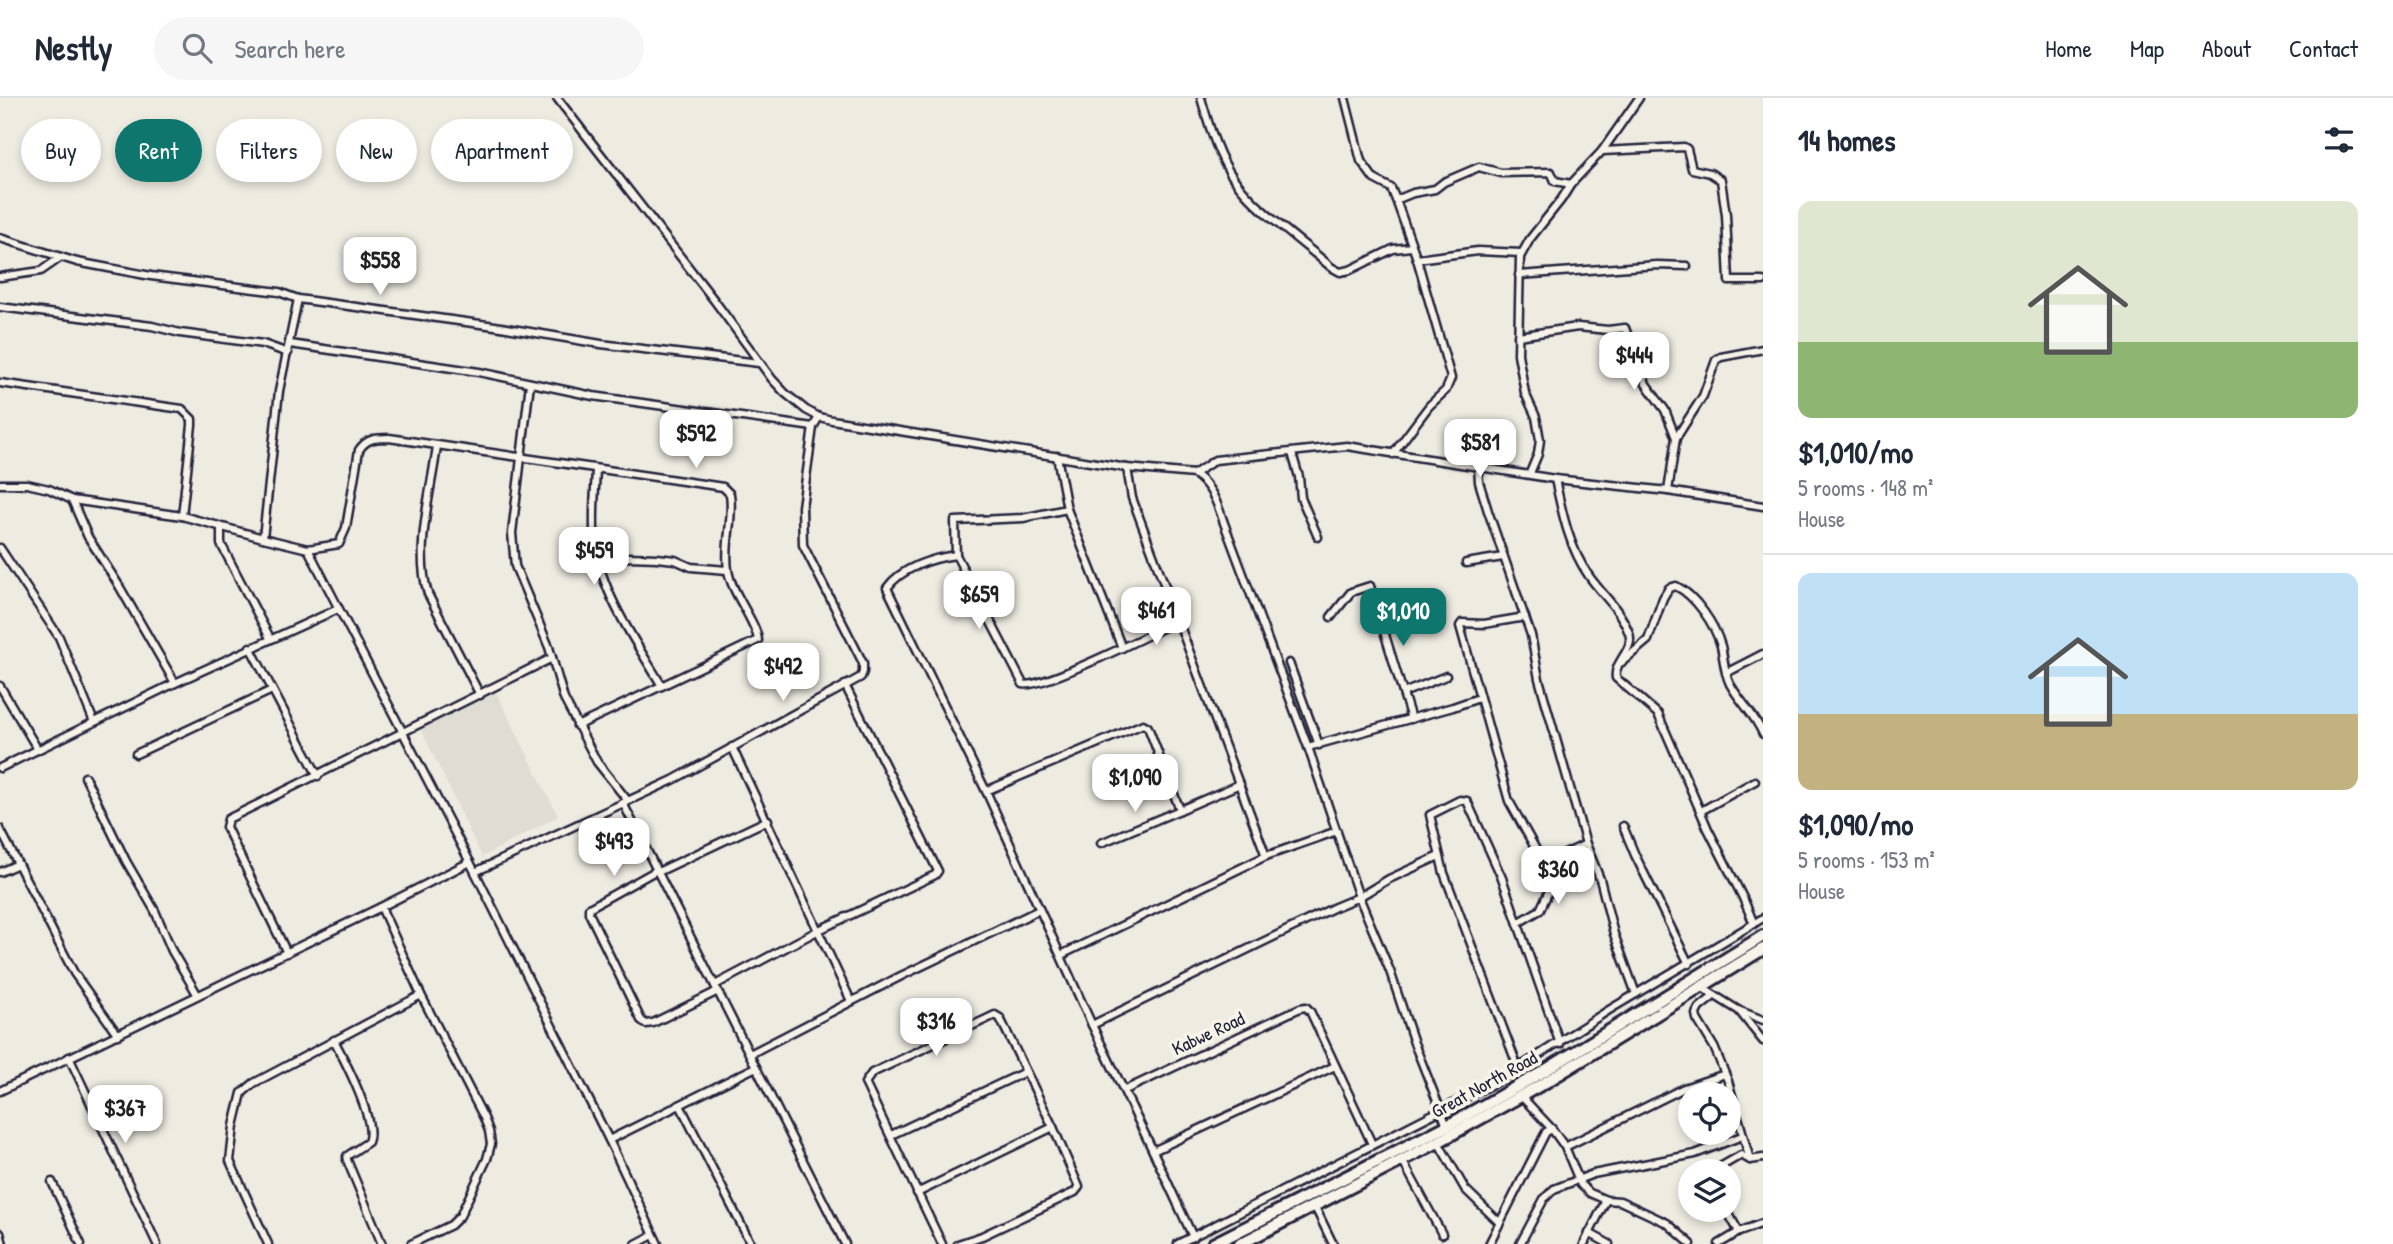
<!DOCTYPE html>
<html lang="en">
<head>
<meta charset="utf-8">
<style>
  body { margin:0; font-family:"Patrick Hand",sans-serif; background:#f6f6f7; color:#1f2937; height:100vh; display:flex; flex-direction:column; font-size:26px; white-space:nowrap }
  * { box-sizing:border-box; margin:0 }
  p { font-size:23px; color:#747a83 }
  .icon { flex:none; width:38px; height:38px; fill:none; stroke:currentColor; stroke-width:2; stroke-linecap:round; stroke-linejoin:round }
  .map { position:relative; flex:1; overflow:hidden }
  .panel { display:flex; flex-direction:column; background:#fff; width:630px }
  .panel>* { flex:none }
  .hud { position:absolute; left:21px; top:21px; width:665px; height:63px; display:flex; gap:14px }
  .tools { position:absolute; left:1678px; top:984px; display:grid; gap:14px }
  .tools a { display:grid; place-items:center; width:63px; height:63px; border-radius:50%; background:#fff; box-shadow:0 4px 10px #0003; font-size:35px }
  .price { position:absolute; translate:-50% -60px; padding:0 16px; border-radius:14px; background:#fff; color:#222; font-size:23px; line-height:46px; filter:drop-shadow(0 2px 4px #0008) }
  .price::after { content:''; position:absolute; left:50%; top:42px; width:21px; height:16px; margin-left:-10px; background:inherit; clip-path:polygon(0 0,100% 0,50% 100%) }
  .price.active { background:#0f766e; color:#fff }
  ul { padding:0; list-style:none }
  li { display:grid; align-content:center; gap:14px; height:371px; padding:0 35px }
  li+li { border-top:2px solid #e0e1e3 }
  li span { display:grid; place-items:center; height:217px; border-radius:14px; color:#555 }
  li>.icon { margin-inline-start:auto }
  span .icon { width:126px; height:126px; fill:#fffc; stroke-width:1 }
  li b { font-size:30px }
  h2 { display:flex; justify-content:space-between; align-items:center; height:84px; padding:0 35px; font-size:30px }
  .tag { padding:0 24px; border-radius:32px; background:#fff; box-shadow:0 4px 10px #0003; font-size:24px; line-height:63px }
  .tag.active { background:#0f766e; color:#fff }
  header { display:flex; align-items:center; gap:42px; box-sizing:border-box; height:98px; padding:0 35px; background:#fff; border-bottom:2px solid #e0e1e3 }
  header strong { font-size:33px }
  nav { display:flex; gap:38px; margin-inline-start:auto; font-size:24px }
  .search { width:490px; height:63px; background:#f6f6f7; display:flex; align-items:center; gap:18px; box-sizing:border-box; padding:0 24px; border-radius:38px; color:#747a83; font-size:26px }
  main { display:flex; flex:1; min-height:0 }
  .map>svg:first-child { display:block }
  .built { fill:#dfdcd4 }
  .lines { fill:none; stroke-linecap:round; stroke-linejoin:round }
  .street-casing { stroke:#22223b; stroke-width:11 }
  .primary-casing { stroke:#22223b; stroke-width:16 }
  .street { stroke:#f7f3e8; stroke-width:6 }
  .primary { stroke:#f7f3e8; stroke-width:10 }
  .labels { text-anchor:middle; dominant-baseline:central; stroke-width:7; stroke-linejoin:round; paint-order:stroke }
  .street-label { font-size:19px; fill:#22223b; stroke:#f7f3e8 }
</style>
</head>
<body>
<header>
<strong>Nestly</strong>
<div class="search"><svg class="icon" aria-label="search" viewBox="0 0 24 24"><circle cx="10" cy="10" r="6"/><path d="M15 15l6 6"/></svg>Search here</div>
<nav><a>Home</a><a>Map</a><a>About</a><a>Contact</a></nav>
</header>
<main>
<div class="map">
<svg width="1763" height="1146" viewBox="0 0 1763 1146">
  <rect width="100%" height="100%" fill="#eeebe1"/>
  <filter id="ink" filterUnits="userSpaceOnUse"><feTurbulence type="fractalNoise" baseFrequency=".0143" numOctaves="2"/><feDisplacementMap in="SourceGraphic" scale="14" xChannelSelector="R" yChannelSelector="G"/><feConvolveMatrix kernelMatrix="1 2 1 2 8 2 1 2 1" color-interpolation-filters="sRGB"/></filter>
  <g filter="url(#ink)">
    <polygon class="built" points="496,594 558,718 482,759 421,631"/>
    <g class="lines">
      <defs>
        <g id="street">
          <path d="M557,0l157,202 58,79 13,14 21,17 13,7 13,3 295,48 67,6c18,12 23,29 30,49l84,224 51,150 31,74 24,72 33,83"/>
          <path d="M1201,0c8,27 16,57 33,81 23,32 66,61 97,88l9,5 10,-2 43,-21 18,-2"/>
          <polyline points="1345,0 1361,63 1374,81 1391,90 1396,102"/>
          <polyline points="1602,53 1684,49 1687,51 1692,71 1710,75 1721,82 1726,117 1729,183 1763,183"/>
          <polyline points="0,140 77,164 151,178 279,194 298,201 495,228 601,246 759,265"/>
          <polyline points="1417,161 1478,153 1521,155"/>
          <polyline points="1519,177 1657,167 1687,168"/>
          <polyline points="0,179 41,173 61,159"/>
          <path d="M298,201l-19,92 -16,147 45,11 31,-5 7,-16 13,-78c8,-12 17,-12 30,-12l314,46 20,3 7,7c4,24 -6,51 -2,76 3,23 28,51 30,70l-181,86"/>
          <polyline points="0,209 152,228 180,235 263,246 288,255"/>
          <polyline points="1518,238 1578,229 1608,232 1625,230 1646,286 1665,312 1676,340"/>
          <polyline points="290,246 479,274 593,298 813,329"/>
          <polyline points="0,285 182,311 192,321 192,327 182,418"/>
          <polyline points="530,285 512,435 515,468 549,549 564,601 597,664 628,703"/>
          <path d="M437,348c-6,47 -23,103 -9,148l52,101"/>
          <polyline points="1292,355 1299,379 1301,400 1318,439"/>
          <polyline points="1393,356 1429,308 1446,292 1451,280 1417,161 1396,102 1413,95 1435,91 1444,84 1479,69 1501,75 1551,74 1555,83 1571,86"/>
          <polyline points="1057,358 1067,411 1122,550"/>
          <polyline points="1478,367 1479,384 1488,413 1531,537 1539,581 1586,746 1600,781 1614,836 1636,896"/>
          <polyline points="1127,370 1132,400 1266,758"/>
          <path d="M596,371c-1,25 -4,50 -1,75 6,49 42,100 67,142"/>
          <polyline points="1530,375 1538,356 1540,342 1536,319 1525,295 1518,256 1520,159 1530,141 1561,102 1571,86 1602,53 1639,0"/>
          <polyline points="1194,376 1215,362 1347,348 1555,381 1668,393 1763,408"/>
          <path d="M1555,381c7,33 14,69 34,97 14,20 32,34 40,57 6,17 -16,29 -13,45l42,36 50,115 35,69 11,26"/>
          <polyline points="0,386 27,386 49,391 72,402 182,418 263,440"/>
          <polyline points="1668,393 1676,340 1703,298 1716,262 1721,259 1763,251"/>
          <polyline points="72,402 88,439 118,486 175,585"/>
          <path d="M1067,411l-44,9 -68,3 1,34 67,129c15,7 134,-53 155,-64"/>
          <polyline points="221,430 221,446 270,540"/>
          <polyline points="0,450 59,539 94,624"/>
          <polyline points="308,451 475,774 609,1042 658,1146"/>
          <path d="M956,457c-24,3 -55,13 -69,33l99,203 106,234 61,126 40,86"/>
          <polyline points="599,465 629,459 657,460 675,462 691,469 727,472"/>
          <polyline points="1466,465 1503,459"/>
          <polyline points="1331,519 1351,494 1370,488 1411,621"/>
          <polyline points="250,549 318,678"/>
          <path d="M1622,564l26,-22 15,-42 6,-10 7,-2c20,10 39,39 45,60 3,13 3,26 9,38 10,18 25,31 33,50"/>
          <polyline points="1289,565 1319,647"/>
          <polyline points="1726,575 1763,556"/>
          <polyline points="0,588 38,652"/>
          <polyline points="1403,595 1446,578"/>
          <polyline points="732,649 851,903"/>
          <polyline points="1308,649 1453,609 1479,600"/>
          <polyline points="136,656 272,592"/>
          <polyline points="0,670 175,585 338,511"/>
          <polyline points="85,679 126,763 155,813 172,853 197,896"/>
          <polyline points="986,693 1143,626 1148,629 1180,712 1240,686"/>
          <polyline points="623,705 845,1146"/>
          <polyline points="1701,713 1755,683"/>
          <polyline points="1623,728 1635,757 1689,866"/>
          <polyline points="0,731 74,875 118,937"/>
          <polyline points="1101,745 1180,712"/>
          <polyline points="1544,766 1586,746"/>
          <polyline points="657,772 589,810 589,815 641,922 646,926 653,925 718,893"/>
          <polyline points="0,774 18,766"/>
          <polyline points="475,774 673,682 861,579 863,574 863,565 803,447 802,409 813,329 819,319"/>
          <polyline points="658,774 768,722"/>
          <polyline points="381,809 421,897 484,1020 489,1033 491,1046 487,1061 460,1118 451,1127 411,1146"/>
          <polyline points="1518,825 1540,812 1549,793 1548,784 1544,766 1509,703 1460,528 1462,525 1484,526 1525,519"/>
          <polyline points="287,855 226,729 228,721 552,560"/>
          <polyline points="1061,857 1266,758 1337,733"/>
          <polyline points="715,887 819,832 935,777 938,773 845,587"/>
          <polyline points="1701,889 1738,912 1763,922"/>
          <polyline points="1714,898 1699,910 1696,916 1697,921 1714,949 1728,983 1750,1062"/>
          <polyline points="1740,914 1763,943"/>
          <polyline points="1092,927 1335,809 1359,799 1389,781 1439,758"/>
          <path d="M334,942c11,21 43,82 34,102l-21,14v4l35,84"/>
          <polyline points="750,956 901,878 1039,812"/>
          <polyline points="69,959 157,1146"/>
          <polyline points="1519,972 1444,775 1430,717 1460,702 1467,703 1502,780 1560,946"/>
          <polyline points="1125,992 1300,910 1306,909 1310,913 1372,1046"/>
          <polyline points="0,993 381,809 470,764"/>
          <polyline points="1521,998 1552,1031 1565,1049 1581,1087 1590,1095 1606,1102 1620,1103 1667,1125 1691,1146"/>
          <polyline points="680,1007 751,1146"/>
          <polyline points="891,1037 1025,974"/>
          <polyline points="609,1042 756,969"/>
          <polyline points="1438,1044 1465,1091 1500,1125"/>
          <polyline points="1565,1049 1684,990 1725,976"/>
          <polyline points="1153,1053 1335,968"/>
          <polyline points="1402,1062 1442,1136"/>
          <polyline points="1713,1073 1741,1057 1750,1062 1763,1060"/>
          <polyline points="52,1084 81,1146"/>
          <polyline points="917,1095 1053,1029"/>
          <polyline points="1314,1107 1333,1146"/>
          <polyline points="1726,1111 1739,1134"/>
          <polyline points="0,1135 3,1146"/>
          <polyline points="1589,1135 1609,1146"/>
          <polyline points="268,1146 230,1063 234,1028 242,995 254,985 421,897"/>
          <polyline points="636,1146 653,1137"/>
          <polyline points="942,1146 865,985 872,975 995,917 1000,920 1053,1029 1079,1089 1075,1094 982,1138 958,1146"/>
          <polyline points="1178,1146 1498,983 1609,912 1763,820"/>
          <polyline points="1489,1146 1546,1034 1552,1031"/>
          <polyline points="1520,1146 1544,1101 1554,1091 1593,1076 1695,1056 1742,1038"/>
          <polyline points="1584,1146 1606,1102"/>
          <polyline points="1719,1146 1739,1134 1763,1125"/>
        </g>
        <g id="primary">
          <polyline points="1213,1146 1447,1028 1541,975 1763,838"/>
          <polyline points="1240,1146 1438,1044 1546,984 1763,851"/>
        </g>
      </defs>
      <use href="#street" class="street-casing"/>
      <use href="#primary" class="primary-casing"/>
      <use href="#street" class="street"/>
      <use href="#primary" class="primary"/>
    </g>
  </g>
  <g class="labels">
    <g class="street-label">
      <text transform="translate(1208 935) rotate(-25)">Kabwe Road</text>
      <text transform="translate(1484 986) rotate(-29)">Great North Road</text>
    </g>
  </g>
</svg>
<div class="tools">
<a><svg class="icon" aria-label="locate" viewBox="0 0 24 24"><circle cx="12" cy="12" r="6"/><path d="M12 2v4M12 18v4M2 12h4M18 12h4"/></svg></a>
<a><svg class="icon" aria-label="layers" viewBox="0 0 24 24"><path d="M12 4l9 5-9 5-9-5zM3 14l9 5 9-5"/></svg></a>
</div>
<b class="price" style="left:380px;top:199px">$558</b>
<b class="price" style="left:1634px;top:294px">$444</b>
<b class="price" style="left:696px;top:372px">$592</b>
<b class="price" style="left:1480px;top:381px">$581</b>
<b class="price" style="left:594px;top:489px">$459</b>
<b class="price" style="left:979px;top:533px">$659</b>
<b class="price" style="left:1156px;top:549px">$461</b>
<b class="price active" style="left:1403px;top:550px">$1,010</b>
<b class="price" style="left:783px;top:605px">$492</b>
<b class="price" style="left:1135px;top:716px">$1,090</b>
<b class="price" style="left:614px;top:780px">$493</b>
<b class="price" style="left:1558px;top:808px">$360</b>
<b class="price" style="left:936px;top:960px">$316</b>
<b class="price" style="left:125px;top:1047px">$367</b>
<div class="hud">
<a class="tag">Buy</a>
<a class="tag active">Rent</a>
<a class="tag">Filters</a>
<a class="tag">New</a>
<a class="tag">Apartment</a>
</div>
</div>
<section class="panel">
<h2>14 homes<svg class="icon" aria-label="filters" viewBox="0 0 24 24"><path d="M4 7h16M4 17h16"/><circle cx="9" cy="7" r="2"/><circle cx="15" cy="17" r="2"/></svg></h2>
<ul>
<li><span style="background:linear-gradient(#dfe7d0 65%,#8fb573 0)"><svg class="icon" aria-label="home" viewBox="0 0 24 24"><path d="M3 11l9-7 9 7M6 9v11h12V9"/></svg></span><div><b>$1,010/mo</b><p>5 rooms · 148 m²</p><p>House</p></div></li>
<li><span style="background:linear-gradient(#bfe0f5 65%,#c2b280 0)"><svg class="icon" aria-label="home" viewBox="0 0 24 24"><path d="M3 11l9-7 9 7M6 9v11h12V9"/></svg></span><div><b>$1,090/mo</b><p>5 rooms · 153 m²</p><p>House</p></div></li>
</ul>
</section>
</main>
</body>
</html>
